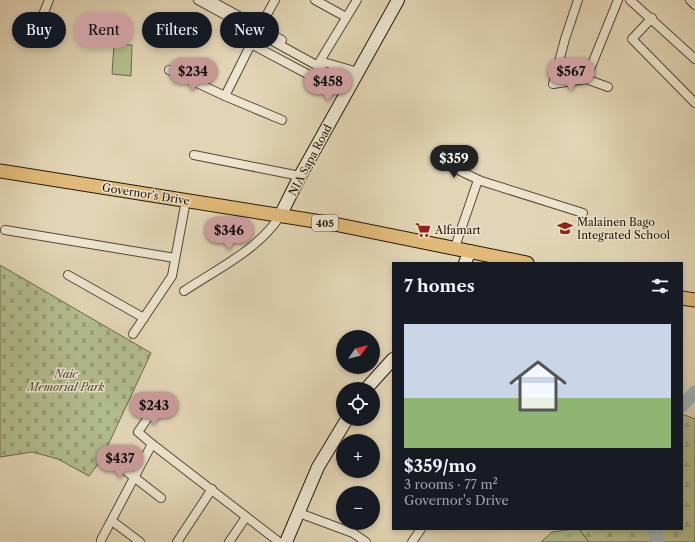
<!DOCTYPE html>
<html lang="en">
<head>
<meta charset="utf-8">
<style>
  body { margin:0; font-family:"Libre Caslon Text",serif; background:#242831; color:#f1f3f6; height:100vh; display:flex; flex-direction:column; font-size:15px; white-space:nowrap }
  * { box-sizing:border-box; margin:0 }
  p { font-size:13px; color:#9ea1a6 }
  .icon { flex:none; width:22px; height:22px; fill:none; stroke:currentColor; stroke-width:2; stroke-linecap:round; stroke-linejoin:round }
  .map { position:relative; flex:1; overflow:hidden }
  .sheet { position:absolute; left:392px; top:262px; width:291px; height:268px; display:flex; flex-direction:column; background:#171b24; border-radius:0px; box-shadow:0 2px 6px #0003 }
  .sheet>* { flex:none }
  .banner { position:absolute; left:12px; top:12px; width:320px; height:36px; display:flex; gap:8px }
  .needle { width:26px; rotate:56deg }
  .tools { position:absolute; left:336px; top:330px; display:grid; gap:8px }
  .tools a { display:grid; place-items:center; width:44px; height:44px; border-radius:50%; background:#171b24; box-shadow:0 2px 6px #0003; font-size:20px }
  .price { position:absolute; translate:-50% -34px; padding:0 9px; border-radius:14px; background:#c59692; color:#111; font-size:13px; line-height:26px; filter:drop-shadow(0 1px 2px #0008) }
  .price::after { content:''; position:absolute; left:50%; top:24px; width:12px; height:9px; margin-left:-6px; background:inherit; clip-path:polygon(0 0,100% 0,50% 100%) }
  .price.active { background:#222; color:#fff }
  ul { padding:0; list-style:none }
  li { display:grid; align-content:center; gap:8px; height:212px; padding:0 12px }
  li span { display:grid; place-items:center; height:124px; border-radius:0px; color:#555 }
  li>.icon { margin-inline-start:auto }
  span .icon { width:72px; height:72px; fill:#fffc; stroke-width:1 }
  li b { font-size:17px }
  h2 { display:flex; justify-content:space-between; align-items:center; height:48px; padding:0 12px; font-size:17px }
  .chip { padding:0 14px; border-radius:18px; background:#171b24; box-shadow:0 2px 6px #0003; font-size:14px; line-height:36px }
  .chip.active { background:#c59692; color:#111 }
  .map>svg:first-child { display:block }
  .grass { fill:url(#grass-tufts); stroke:#6c6a4b }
  .forest { fill:url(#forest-firs); stroke:#6c6a4b }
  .cemetery { fill:url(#cemetery-stones); stroke:#6c6a4b }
  .garden { fill:#b2bd8e; stroke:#6c6a4b }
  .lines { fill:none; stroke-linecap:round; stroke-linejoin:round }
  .river { stroke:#9bb5ba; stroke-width:13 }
  .street-casing { stroke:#554733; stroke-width:10 }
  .secondary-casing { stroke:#261808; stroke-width:14 }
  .primary-casing { stroke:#261808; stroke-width:15 }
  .street { stroke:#ece4cf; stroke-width:8 }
  .secondary { stroke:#ece4cf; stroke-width:12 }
  .primary { stroke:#e1ba7a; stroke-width:13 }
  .labels { text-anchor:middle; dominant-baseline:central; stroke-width:3; stroke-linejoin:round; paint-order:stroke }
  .shield { fill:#ece4cf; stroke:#615544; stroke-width:1 }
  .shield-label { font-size:10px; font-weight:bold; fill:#261808 }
  .street-label { font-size:11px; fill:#261808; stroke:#ece4cf }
  .poi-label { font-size:11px; fill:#261808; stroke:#ece4cf; text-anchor:start }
  .park-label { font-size:11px; font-style:italic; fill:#504a30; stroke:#ece4cf }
</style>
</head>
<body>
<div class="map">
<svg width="695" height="542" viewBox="0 0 695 542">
  <defs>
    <pattern id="grass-tufts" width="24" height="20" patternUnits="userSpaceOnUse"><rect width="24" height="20" fill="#b2bd8e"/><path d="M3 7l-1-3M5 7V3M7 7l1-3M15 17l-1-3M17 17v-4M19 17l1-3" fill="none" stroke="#99a279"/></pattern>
    <pattern id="forest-firs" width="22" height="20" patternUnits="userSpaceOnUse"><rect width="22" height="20" fill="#b2bd8e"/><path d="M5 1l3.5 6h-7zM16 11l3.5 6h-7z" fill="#99a279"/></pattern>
    <pattern id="cemetery-stones" width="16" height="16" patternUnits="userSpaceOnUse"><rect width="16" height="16" fill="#b2bd8e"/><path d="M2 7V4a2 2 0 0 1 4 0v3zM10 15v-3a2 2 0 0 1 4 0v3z" fill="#99a279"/></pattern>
  </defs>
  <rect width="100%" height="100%" fill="#e2d5b5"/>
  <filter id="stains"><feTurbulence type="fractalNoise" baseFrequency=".005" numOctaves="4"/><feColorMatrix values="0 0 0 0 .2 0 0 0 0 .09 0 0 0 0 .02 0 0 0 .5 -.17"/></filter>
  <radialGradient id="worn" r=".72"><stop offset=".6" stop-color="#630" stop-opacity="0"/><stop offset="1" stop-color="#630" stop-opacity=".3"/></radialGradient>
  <polygon class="grass" points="573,529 579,529 589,542 541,542 552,532"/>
  <polygon class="forest" points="682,414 695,419 695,542 589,542 579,529 682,529"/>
  <polygon class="cemetery" points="0,265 151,353 101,460 89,476 58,459 32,452 0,457"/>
  <polygon class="garden" points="114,44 132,45 131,76 112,74"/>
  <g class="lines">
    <g class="river">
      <polyline points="682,406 695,392"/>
      <polyline points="654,529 658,542"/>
    </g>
    <defs>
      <g id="street">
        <polyline points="198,0 318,66 348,90"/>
        <polyline points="210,0 282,40"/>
        <polyline points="275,0 257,32 225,96 282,120"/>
        <polyline points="315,0 346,17"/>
        <polyline points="357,0 320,61 358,72"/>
        <polyline points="578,0 565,39 553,84 586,79 608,87"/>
        <polyline points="630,0 695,59"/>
        <polyline points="690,0 695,5"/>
        <polyline points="42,17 49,0"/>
        <polyline points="652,18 632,39 695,103"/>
        <polyline points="251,44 313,77"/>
        <polyline points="169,70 225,96"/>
        <polyline points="586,79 618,0"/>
        <polyline points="194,155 300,176"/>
        <polyline points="437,160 479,180"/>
        <polyline points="5,230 175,258"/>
        <polyline points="455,247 478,180 583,213"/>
        <polyline points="68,275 144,318"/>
        <path d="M184,291c33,-22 74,-41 96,-75"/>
        <polyline points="133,334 172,276 186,200"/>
        <polyline points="152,444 138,432 154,409"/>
        <polyline points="117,464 161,498"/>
        <polyline points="299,513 353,533 366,542"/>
        <polyline points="112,521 140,542"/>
        <polyline points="101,540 152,444 279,542"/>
        <polyline points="177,542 212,489"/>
        <polyline points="229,542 246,517"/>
        <polyline points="412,542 421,529"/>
      </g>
      <g id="secondary">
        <polyline points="280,216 300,176 398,0"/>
        <polyline points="465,263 470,251"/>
        <polyline points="366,389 393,359"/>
        <polyline points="286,542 318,467 347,419"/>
      </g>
      <g id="primary">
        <polyline points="0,171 334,224 527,263"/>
        <polyline points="682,298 695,300"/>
      </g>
    </defs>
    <use href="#street" class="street-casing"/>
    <use href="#secondary" class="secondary-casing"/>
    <use href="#primary" class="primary-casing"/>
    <use href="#street" class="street"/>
    <use href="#secondary" class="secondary"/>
    <use href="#primary" class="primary"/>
  </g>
  <defs>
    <symbol id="school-bare" viewBox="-9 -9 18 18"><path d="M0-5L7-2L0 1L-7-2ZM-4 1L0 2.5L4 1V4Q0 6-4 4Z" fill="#8f2418" stroke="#ece4cf" stroke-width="2.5" paint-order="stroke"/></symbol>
    <symbol id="supermarket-bare" viewBox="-9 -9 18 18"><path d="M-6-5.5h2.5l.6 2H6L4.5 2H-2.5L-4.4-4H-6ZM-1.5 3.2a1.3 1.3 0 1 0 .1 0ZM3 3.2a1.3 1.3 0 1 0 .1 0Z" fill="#8f2418" stroke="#ece4cf" stroke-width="2.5" paint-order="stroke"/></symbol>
  </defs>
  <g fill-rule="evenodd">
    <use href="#school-bare" x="554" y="217" width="22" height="22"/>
    <use href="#supermarket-bare" x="412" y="219" width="22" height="22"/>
  </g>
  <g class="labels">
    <rect class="shield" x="312" y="215" width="26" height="16" rx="3"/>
    <g class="shield-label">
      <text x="325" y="223">405</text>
    </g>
    <g class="street-label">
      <text transform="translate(310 160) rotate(-62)">NIA Sapa Road</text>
      <text transform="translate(146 194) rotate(9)">Governor's Drive</text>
    </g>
    <g class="poi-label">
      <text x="577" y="222">Malainen Bago<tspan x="577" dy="13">Integrated School</tspan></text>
      <text x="435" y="230">Alfamart</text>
    </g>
    <g class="park-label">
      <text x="66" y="374">Naic<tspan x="66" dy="13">Memorial Park</tspan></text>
    </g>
  </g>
  <rect width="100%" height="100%" filter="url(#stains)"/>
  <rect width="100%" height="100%" fill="url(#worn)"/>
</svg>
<div class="tools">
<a><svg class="needle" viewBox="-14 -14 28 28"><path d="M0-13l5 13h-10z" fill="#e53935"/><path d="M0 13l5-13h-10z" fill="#9ea1a6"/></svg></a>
<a><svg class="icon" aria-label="locate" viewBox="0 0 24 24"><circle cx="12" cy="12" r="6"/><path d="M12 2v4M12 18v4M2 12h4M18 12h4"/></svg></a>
<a>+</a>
<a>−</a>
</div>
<b class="price" style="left:193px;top:92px">$234</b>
<b class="price" style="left:571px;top:92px">$567</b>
<b class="price" style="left:328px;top:102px">$458</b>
<b class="price active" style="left:454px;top:179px">$359</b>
<b class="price" style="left:229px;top:251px">$346</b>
<b class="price" style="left:154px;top:426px">$243</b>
<b class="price" style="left:120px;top:479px">$437</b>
<div class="banner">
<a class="chip">Buy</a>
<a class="chip active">Rent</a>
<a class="chip">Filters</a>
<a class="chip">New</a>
</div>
<section class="sheet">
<h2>7 homes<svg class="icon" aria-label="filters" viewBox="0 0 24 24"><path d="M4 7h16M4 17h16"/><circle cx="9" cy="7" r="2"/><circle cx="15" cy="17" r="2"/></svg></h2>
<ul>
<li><span style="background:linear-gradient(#c9d6e8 60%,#8fb573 0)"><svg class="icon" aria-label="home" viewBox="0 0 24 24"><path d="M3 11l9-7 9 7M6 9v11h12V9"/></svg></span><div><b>$359/mo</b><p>3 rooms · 77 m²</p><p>Governor's Drive</p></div></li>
</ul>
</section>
</div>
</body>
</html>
